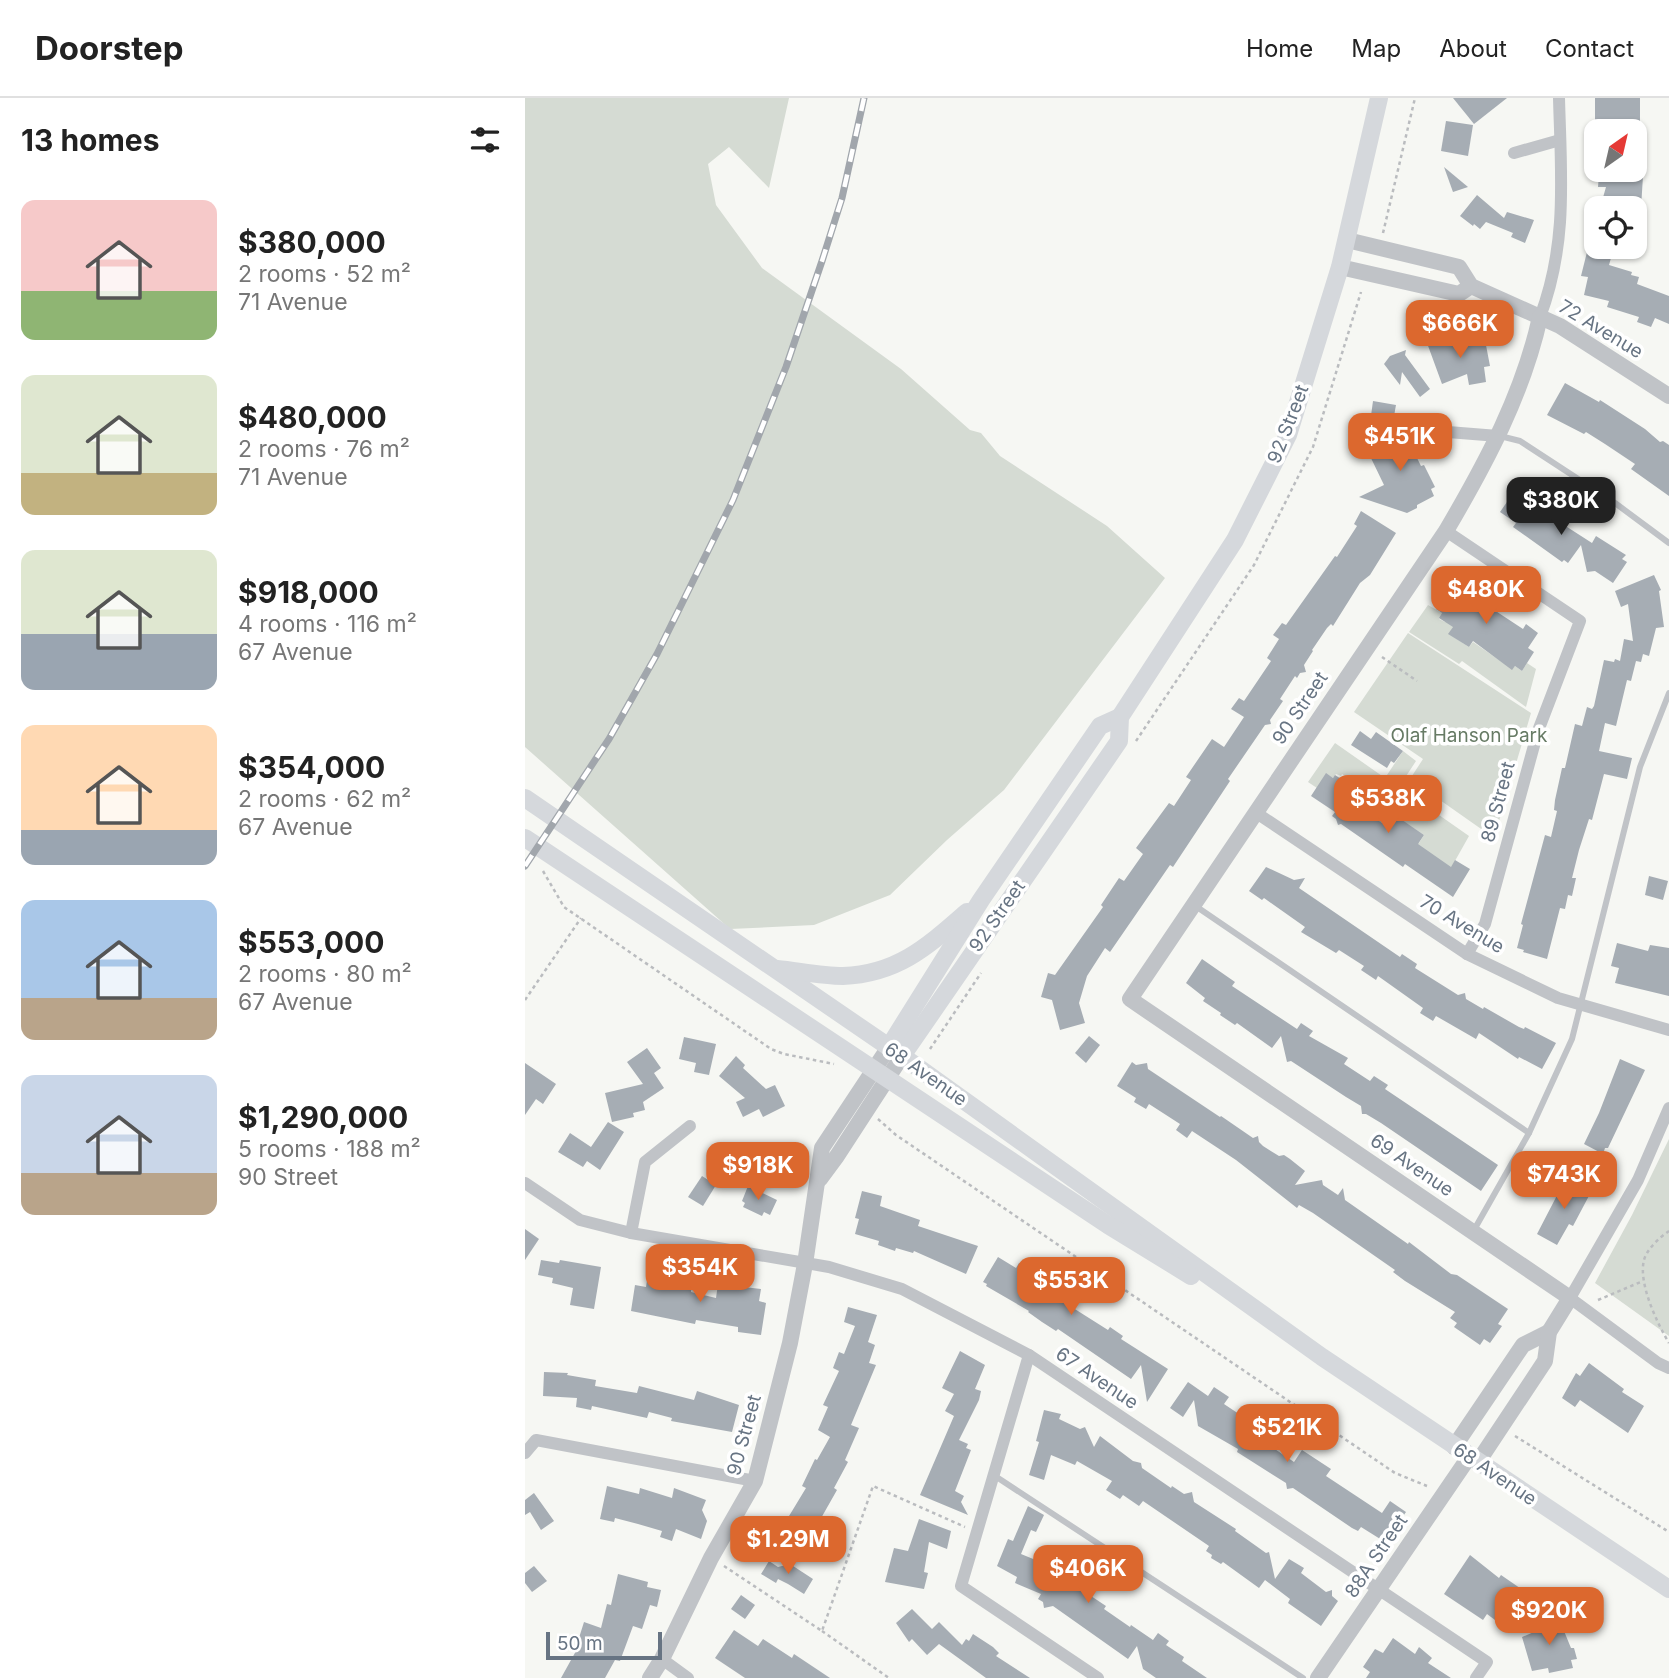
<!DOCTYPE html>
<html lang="en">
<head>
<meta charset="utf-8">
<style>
  body { margin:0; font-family:Inter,sans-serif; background:#f6f6f6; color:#222; height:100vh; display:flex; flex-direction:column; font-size:26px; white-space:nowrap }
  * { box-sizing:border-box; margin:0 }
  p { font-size:23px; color:#767676 }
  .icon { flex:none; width:38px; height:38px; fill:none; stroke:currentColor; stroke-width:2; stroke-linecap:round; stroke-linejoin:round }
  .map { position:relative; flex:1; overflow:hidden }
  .side { display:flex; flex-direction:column; background:#fff; width:525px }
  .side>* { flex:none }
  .needle { width:46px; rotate:34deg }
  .tools { position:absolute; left:1059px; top:21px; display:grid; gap:14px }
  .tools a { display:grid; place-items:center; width:63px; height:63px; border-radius:14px; background:#fff; box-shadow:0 2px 5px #0004; font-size:35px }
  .scale { position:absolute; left:21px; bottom:18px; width:116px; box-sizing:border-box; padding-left:7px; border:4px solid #677483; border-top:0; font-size:19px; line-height:24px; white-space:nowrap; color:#677483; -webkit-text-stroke:5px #fff; paint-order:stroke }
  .price { position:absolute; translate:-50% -60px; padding:0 16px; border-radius:14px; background:#dc682e; color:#fff; font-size:23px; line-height:46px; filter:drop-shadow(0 2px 4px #0008) }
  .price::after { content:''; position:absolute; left:50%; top:42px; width:21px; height:16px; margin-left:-10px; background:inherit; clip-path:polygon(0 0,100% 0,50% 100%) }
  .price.current { background:#222; color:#fff }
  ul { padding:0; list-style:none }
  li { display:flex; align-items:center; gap:21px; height:175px; padding:0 21px }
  li span { display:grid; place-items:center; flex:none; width:196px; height:140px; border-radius:14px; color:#555 }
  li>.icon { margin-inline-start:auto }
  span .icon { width:84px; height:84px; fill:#fffc; stroke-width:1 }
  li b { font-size:30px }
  h2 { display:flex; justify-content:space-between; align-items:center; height:84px; padding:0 21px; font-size:30px }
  header { display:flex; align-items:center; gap:42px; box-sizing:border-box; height:98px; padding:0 35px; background:#fff; border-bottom:2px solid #e0e0e0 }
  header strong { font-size:33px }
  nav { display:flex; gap:38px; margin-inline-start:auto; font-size:24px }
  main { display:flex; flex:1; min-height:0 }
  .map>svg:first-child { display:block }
  .green { fill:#d5dbd3 }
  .building { fill:#a6adb4 }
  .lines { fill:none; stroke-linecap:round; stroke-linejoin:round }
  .path { stroke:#babcbf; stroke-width:2.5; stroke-dasharray:3.5 3.5; stroke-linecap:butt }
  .service { stroke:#c0c3c7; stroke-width:6 }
  .minor { stroke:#c0c3c7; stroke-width:12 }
  .tertiary { stroke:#c0c3c7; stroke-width:16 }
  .secondary { stroke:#d5d8dc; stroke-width:18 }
  .rail-casing { stroke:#a1a6ac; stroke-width:7 }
  .rail { stroke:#fff; stroke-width:4.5; stroke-dasharray:13; stroke-linecap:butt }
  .labels { text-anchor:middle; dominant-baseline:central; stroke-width:7; stroke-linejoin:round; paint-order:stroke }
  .street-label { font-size:19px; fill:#677483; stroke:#fff }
  .park-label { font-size:19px; fill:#677b65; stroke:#fff }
</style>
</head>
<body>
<header>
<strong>Doorstep</strong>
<nav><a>Home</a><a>Map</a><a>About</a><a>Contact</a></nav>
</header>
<main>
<section class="side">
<h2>13 homes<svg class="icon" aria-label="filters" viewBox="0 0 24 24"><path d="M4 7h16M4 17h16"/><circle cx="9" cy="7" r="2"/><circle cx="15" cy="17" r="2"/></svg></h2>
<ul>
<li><span style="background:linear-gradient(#f6c9c9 65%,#8fb573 0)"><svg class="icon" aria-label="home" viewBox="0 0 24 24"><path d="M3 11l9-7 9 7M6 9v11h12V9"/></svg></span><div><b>$380,000</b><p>2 rooms · 52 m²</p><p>71 Avenue</p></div></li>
<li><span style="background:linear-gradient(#dfe7d0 70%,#c2b280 0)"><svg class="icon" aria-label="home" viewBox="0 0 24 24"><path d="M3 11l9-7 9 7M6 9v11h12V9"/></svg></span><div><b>$480,000</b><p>2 rooms · 76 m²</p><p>71 Avenue</p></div></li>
<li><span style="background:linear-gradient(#dfe7d0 60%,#9aa5b1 0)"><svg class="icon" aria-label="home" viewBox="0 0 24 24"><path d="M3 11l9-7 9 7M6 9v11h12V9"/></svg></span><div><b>$918,000</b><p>4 rooms · 116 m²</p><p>67 Avenue</p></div></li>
<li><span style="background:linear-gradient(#ffd9b3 75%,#9aa5b1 0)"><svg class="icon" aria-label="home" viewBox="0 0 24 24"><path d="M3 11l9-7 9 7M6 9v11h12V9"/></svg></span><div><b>$354,000</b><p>2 rooms · 62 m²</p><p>67 Avenue</p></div></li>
<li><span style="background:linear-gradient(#a9c7e8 70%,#b9a48a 0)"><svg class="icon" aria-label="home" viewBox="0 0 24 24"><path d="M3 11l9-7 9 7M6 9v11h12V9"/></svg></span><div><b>$553,000</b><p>2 rooms · 80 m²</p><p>67 Avenue</p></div></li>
<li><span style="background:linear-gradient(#c9d6e8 70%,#b9a48a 0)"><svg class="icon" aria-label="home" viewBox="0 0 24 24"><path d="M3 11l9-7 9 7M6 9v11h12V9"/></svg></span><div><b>$1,290,000</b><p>5 rooms · 188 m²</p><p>90 Street</p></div></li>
</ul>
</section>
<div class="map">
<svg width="1144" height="1580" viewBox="0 0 1144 1580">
  <rect width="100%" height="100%" fill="#f6f7f3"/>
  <g class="green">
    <polygon points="0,0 264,0 244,90 204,49 183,66 191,107 237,170 376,271 445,332 456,335 475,358 582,428 640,480 479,692 422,742 365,797 289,827 205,831 0,649"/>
    <polygon points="903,507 917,515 914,521 920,524 923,520 931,524 924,536 944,549 948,544 951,546 987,571 990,568 997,573 1002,565 1011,571 1001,609 937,563 934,566 884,534"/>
    <polygon points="883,535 1006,615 969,740 885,681 898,661 829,614"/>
    <polygon points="810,645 860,680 878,653 891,663 874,689 944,738 926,770 898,768 891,744 894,745 899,737 864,714 859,721 861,723 859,727 836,711 826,715 838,696 827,688 805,701 820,678 817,676 816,678 811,676 808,680 801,676 792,690 783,684"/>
    <polygon points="1144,1041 1144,1238 1070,1185 1107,1117"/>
  </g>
  <g class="building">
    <polygon points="928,0 982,0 949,26"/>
    <polygon points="1070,0 1115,0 1115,33 1070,31"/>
    <polygon points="921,23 948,27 943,58 916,53"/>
    <polygon points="919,69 943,89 928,94"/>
    <polygon points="1074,76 1118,78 1116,110 1075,110 1081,89 1073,89"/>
    <polygon points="952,97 979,120 982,114 1009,122 1000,145 986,139 988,135 961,124 955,131 949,126 948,128 935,118"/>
    <polygon points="1062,154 1086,160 1084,167 1107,174 1106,177 1114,179 1112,186 1144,198 1144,226 1130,220 1126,229 1112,224 1114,219 1082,209 1084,203 1059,197 1063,179 1056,178"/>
    <polygon points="922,239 925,246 960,242 965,268 959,269 961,284 944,287 942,276 917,286 902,245"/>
    <polygon points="881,252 880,257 905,291 895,299 877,274 875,287 859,266 865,258"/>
    <polygon points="1040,285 1074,304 1075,302 1120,331 1135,344 1138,343 1144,347 1144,398 1106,371 1110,366 1080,346 1061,334 1059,336 1022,317"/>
    <polygon points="848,303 871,307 869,318 857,327 845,325"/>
    <polygon points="870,318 884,321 881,338 896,368 899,367 910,389 906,391 909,398 892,407 892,410 882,415 834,399 859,387 845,358 864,348"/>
    <polygon points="991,391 1024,411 1041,424 1039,427 1067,445 1071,438 1101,457 1097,461 1102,464 1088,485 1070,473 1062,474 1056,447 1043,465 1039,462 1037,464 988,429 991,425 975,414"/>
    <polygon points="836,413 871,435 845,477 835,485 808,528 806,526 802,530 787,552 788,553 779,567 781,574 775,575 772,580 770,578 755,601 758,603 745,622 746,626 740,627 703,681 705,683 648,769 645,767 585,854 580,850 562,878 554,905 560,925 535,932 527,902 516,899 523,875 530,877 578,809 576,807 594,780 599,783 618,756 611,750 644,705 649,708 666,682 661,679 687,641 699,649 719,619 706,611 714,600 719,603 746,563 742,560 754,541 748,537 757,525 761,527 810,458 812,459 832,428 829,426"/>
    <polygon points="1129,477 1136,492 1134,493 1139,529 1131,530 1124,558 1118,556 1116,564 1111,563 1106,583 1102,582 1091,628 1080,625 1074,653 1107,660 1102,681 1079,676 1067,722 1064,721 1054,752 1047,780 1051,780 1047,798 1043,797 1040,811 1035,810 1022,861 998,854 999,852 992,850 998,827 996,826 1020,737 1026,739 1032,713 1029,712 1030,702 1037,670 1040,670 1050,626 1057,628 1062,609 1067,611 1069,608 1079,562 1089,564 1090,561 1095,563 1099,541 1108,543 1103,506 1096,509 1090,493"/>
    <polygon points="936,481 964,500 960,506 998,531 1001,526 1013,535 1003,550 1009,554 997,573 990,568 987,572 948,543 944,549 923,536 928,529 914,520 917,515 911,511 925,489 929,492"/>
    <polygon points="835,633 846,641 851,634 878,653 869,665 866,663 862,670 826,647"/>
    <polygon points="801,675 808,680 810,677 839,696 831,708 857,725 864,713 899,737 893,746 926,769 930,762 945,771 928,799 880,766 878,769 816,726 813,727 811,721 807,718 810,714 786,698"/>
    <polygon points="741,769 769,782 780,780 774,790 875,859 877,856 892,866 890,870 933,897 940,895 941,901 958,911 959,909 994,929 999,931 1000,929 1031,945 1017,971 994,959 993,961 954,935 951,941 911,918 908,923 895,915 898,910 853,878 851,882 836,872 839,868 814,852 811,855 776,834 780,829 739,800 737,802 724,793"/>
    <polygon points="1124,778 1143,783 1138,802 1120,797"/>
    <polygon points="1092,845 1123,853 1125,847 1144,850 1144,898 1090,885 1094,870 1086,868"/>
    <polygon points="677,861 710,884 707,888 772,931 776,925 788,933 784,938 823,960 819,966 845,983 849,978 863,987 860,991 973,1067 956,1093 856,1025 841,1016 837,1016 836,1008 821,999 766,963 762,964 756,938 747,950 712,925 710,927 695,917 696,915 678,903 680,900 661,885"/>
    <polygon points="564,938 575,947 561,965 550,955"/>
    <polygon points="159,939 191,946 184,977 169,974 171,965 154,961"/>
    <polygon points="122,950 136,970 129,975 139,990 118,1004 120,1012 108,1015 109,1019 87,1024 80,995 118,986 102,964"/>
    <polygon points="211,958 220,967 218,970 241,991 250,987 260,1008 238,1019 234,1011 218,1019 211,1004 220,1000 194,978"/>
    <polygon points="1095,961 1120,972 1083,1050 1080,1050 1078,1056 1059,1046 1074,1015"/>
    <polygon points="607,964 611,967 622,965 623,971 695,1019 696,1018 728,1040 733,1038 734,1044 738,1048 754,1058 759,1057 765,1061 780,1073 770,1087 797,1082 798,1087 813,1097 818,1090 820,1102 883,1146 884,1144 926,1176 932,1177 983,1211 973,1226 977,1228 965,1245 959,1241 955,1247 929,1229 932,1225 925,1220 930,1214 880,1183 868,1174 870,1172 788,1115 774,1107 772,1110 711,1062 667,1033 662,1040 651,1032 655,1026 624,1006 621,1011 609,1004 611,1000 592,988"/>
    <polygon points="0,965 31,986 18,1006 11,1001 0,1017"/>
    <polygon points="83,1024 99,1034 75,1072 62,1063 58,1069 33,1054 45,1035 66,1049"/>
    <polygon points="227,1050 256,1054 252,1075 207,1068 209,1056 226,1058"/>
    <polygon points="177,1078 191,1087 178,1108 163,1099"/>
    <polygon points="1041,1080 1066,1094 1048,1128 1044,1126 1032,1147 1012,1136"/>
    <polygon points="223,1088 252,1102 245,1117 239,1114 237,1118 218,1109 220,1105 217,1103"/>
    <polygon points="337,1093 357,1098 355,1108 395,1122 393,1128 453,1148 441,1176 389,1153 388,1155 371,1150 370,1153 353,1147 354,1143 330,1136 334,1121 330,1120"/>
    <polygon points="0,1131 14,1141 0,1162"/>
    <polygon points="473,1159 491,1170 494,1165 521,1181 536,1159 551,1170 535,1194 548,1203 545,1208 583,1232 585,1229 598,1238 596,1241 643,1271 622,1304 616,1267 606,1281 533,1231 531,1233 517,1224 503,1214 504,1213 461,1188 462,1186 458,1184"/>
    <polygon points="16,1162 34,1165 35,1162 76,1169 69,1211 45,1207 48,1190 27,1185 28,1180 13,1177"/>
    <polygon points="123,1176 149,1180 149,1176 166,1179 166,1194 191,1200 193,1186 236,1191 234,1203 241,1205 236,1237 213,1234 213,1229 171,1222 170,1226 106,1213 110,1187 121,1189"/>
    <polygon points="323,1209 352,1217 343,1244 350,1247 344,1265 351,1267 326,1327 334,1330 320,1362 323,1364 309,1390 312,1392 295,1422 303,1427 293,1442 261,1423 281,1390 277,1388 290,1361 292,1362 305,1339 293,1332 303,1309 298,1307 314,1273 308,1270 314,1254 319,1256 330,1228 319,1224"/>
    <polygon points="435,1253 460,1267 450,1291 456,1293 454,1302 434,1342 443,1346 441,1350 446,1352 430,1393 439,1398 436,1404 443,1417 395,1397 429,1318 420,1313 429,1296 417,1290"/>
    <polygon points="1064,1265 1099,1291 1097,1294 1119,1308 1103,1335 1055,1302 1050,1309 1037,1300 1051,1275 1055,1278"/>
    <polygon points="19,1274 43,1275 42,1277 71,1282 70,1288 112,1295 114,1288 169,1302 172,1293 214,1307 207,1334 146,1323 147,1320 124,1314 122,1320 67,1308 66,1312 51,1309 52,1300 18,1298"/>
    <polygon points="663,1284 683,1298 689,1289 704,1299 699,1306 717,1318 715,1321 742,1339 738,1343 769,1364 777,1352 806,1371 801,1378 857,1415 865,1403 881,1414 860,1444 836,1429 833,1433 827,1430 768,1390 762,1391 761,1385 712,1354 713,1351 673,1328 669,1302 658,1319 645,1310"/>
    <polygon points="519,1312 536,1316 534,1321 555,1331 560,1329 569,1349 575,1338 608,1363 616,1365 617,1370 646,1390 647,1388 659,1396 667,1394 669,1404 711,1431 710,1433 741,1455 744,1454 750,1481 764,1461 779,1470 776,1475 801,1494 807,1492 807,1498 813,1503 796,1528 763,1505 765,1501 740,1482 734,1490 698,1464 696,1466 686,1460 687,1457 681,1453 684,1448 618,1403 614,1408 598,1397 595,1401 581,1392 587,1383 552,1363 550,1367 526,1357 519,1382 504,1377 514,1344 511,1343"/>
    <polygon points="82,1388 114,1396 115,1390 147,1400 149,1390 181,1402 177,1412 182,1423 176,1441 151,1431 147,1443 135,1439 137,1433 113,1426 90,1420 89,1424 75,1421"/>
    <polygon points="9,1395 29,1423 16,1432 5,1414 0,1417 0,1402"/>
    <polygon points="503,1408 519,1417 511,1434 506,1432 496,1456 535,1472 551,1481 569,1455 583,1465 563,1496 581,1508 579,1511 605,1529 606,1527 628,1542 633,1535 644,1543 641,1547 659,1559 657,1563 682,1580 631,1580 618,1571 612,1548 603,1561 528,1508 519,1510 518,1504 513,1501 516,1496 490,1485 492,1479 472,1468 483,1441 488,1443"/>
    <polygon points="394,1421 426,1433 422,1451 404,1444 399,1474 403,1475 399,1491 360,1484 369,1450 383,1453"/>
    <polygon points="945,1457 974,1480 976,1477 1008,1499 996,1517 989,1512 978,1528 962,1516 958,1522 919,1496"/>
    <polygon points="244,1463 253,1469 265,1466 288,1481 279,1496 263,1486 253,1481 251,1485 236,1476"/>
    <polygon points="9,1468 22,1483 7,1494 0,1485 0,1475"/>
    <polygon points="93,1476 123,1484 122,1489 136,1492 132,1509 125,1507 117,1531 108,1528 95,1563 90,1562 80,1580 36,1580 56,1544 53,1543 59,1524 76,1530 82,1506 86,1507"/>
    <polygon points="216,1497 230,1507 220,1521 206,1511"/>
    <polygon points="387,1511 407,1531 414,1524 437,1547 441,1541 444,1543 448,1536 468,1549 474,1555 471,1558 505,1580 461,1580 414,1546 402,1557 387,1541 384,1544 371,1525"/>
    <polygon points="1032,1516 1046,1550 1049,1550 1052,1561 1046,1562 1048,1570 1024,1575 1023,1570 1007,1573 997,1539 1016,1531 1008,1525"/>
    <polygon points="209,1532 233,1548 238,1541 267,1560 269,1556 305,1580 220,1580 190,1560"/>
    <polygon points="868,1540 890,1556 894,1549 907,1560 903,1565 926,1580 841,1580 845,1574 838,1569 850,1551 858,1555"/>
  </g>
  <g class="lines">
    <g class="path">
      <polyline points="858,135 890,0"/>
      <polyline points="857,559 892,583"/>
      <polyline points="611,643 729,467 788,349 836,194"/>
      <polyline points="18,773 39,809 246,951 259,956 309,966"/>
      <polyline points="0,902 56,820"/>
      <polyline points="405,951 456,875"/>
      <polyline points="353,1021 371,1037 870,1375 902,1388"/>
      <path d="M1144,1133c-9,6 -22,18 -25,29 -6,23 13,63 25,83"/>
      <polyline points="1073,1202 1118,1183"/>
      <polyline points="990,1338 1144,1434"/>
      <polyline points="199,1468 297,1533 348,1388 440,1429"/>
      <polyline points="297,1533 364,1580"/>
    </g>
    <g class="service">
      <polyline points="975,338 995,343 1090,405 1144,445"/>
      <polyline points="669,807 1004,1035"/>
      <polyline points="949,1132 1004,1035 1047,941 1115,669 1144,595"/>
      <polyline points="470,1378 778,1580"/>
    </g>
    <g class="minor">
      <polyline points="989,55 1035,42"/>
      <path d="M1015,219c28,-74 21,-142 19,-219"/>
      <polyline points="923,334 973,338"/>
      <polyline points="921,433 1055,523 1013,633 960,826 942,856"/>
      <polyline points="730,714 942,856 1033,900 1144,932"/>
      <polyline points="1144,1010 1113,1082 1045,1200 1133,1265 1144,1270"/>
      <polyline points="0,1085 55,1122 106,1135 304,1169 377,1191 504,1257 962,1564 951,1580"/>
      <polyline points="106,1135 120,1064 165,1028"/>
      <polyline points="504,1257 436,1488 573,1580"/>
      <polyline points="0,1355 11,1342 230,1383"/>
      <polyline points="137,1561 163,1580"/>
    </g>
    <g class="tertiary">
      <polyline points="822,142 934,169 946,188 1035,228 1144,298"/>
      <polyline points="815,169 934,196 946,188"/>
      <polyline points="295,1081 312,1058 377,958"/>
      <polyline points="929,1349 998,1247 1024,1234"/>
      <path d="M953,1364l67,-101 4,-29 21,-34 -440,-299 316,-468c40,-68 77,-137 94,-214"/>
      <polyline points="125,1580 137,1561 186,1460 230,1383 265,1245 280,1166 297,1050 364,949"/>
      <polyline points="793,1580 944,1359"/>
    </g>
    <g class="secondary">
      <polyline points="0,700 377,958 797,1259 1144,1491"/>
      <polyline points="0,740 583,1127 666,1178"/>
      <path d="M252,871c21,2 44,7 66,7 55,-2 85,-30 124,-64"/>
      <polyline points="364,949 456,802 575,628 595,619"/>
      <polyline points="377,958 594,643 595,619 710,442 763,337 815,169 854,0"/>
    </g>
    <defs>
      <polyline id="rail" points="0,768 84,641 132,556 208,402 261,269 297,163 317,100 339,0"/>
    </defs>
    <use href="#rail" class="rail-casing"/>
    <use href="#rail" class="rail"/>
  </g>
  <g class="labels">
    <g class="street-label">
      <text transform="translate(1076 231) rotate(31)">72 Avenue</text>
      <text transform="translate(763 326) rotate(-69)">92 Street</text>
      <text transform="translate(775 610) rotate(-56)">90 Street</text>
      <text transform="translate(973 704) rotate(-75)">89 Street</text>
      <text transform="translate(472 818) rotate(-55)">92 Street</text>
      <text transform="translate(937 826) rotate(31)">70 Avenue</text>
      <text transform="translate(401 976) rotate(35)">68 Avenue</text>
      <text transform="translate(887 1067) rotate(34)">69 Avenue</text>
      <text transform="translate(572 1280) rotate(34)">67 Avenue</text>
      <text transform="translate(219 1337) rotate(-75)">90 Street</text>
      <text transform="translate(970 1376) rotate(34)">68 Avenue</text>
      <text transform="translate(851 1458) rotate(-56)">88A Street</text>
    </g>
    <g class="park-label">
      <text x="944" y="637">Olaf Hanson Park</text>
    </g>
  </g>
</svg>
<div class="tools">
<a><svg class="needle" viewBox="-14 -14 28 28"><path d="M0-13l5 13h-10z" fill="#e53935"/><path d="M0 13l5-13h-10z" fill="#767676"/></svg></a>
<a><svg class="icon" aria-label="locate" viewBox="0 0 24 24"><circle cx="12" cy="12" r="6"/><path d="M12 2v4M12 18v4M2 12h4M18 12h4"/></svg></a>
</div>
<div class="scale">50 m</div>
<b class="price" style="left:935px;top:262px">$666K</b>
<b class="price" style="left:875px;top:375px">$451K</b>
<b class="price current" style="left:1036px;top:439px">$380K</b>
<b class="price" style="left:961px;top:528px">$480K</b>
<b class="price" style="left:863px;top:737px">$538K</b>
<b class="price" style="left:233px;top:1104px">$918K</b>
<b class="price" style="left:1039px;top:1113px">$743K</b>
<b class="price" style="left:175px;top:1206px">$354K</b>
<b class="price" style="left:546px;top:1219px">$553K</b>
<b class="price" style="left:762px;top:1366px">$521K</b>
<b class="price" style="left:263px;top:1478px">$1.29M</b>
<b class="price" style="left:563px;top:1507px">$406K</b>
<b class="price" style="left:1024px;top:1549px">$920K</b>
</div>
</main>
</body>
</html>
